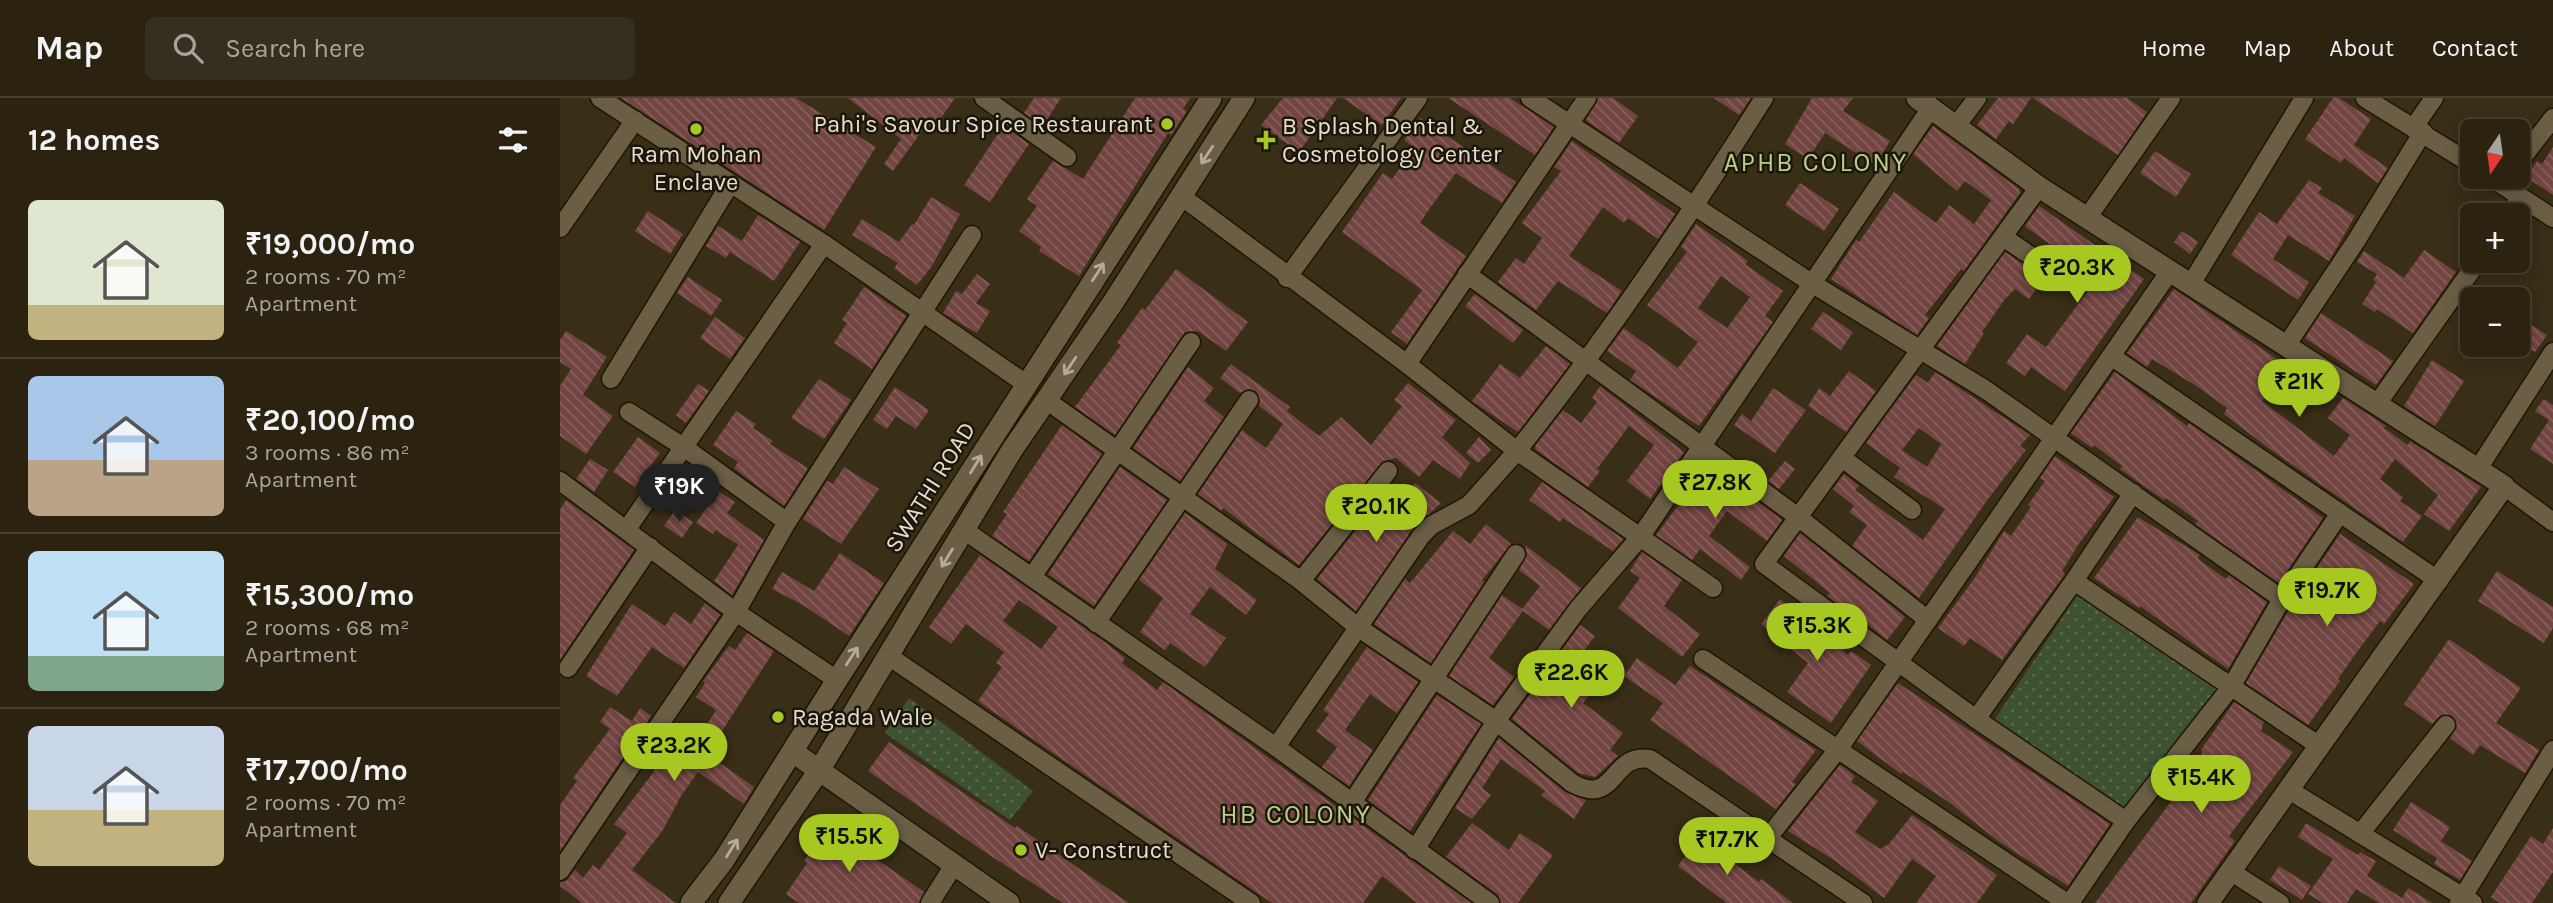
<!DOCTYPE html>
<html lang="en">
<head>
<meta charset="utf-8">
<style>
  body { margin:0; font-family:Karla,sans-serif; background:#372f1e; color:#f1f3f6; height:100vh; display:flex; flex-direction:column; font-size:26px; white-space:nowrap }
  * { box-sizing:border-box; margin:0 }
  p { font-size:23px; color:#a6a49f }
  .icon { flex:none; width:38px; height:38px; fill:none; stroke:currentColor; stroke-width:2; stroke-linecap:round; stroke-linejoin:round }
  .map { position:relative; flex:1; overflow:hidden }
  .details { display:flex; flex-direction:column; background:#2b2210; width:560px }
  .details>* { flex:none }
  .needle { width:46px; rotate:193deg }
  .fabs { position:absolute; left:1900px; top:21px; display:grid; gap:14px }
  .fabs a { display:grid; place-items:center; width:70px; height:70px; border-radius:10px; background:#2b2210; box-shadow:0 4px 18px #0003,0 0 0 2px #473f30; font-size:35px }
  .price { position:absolute; translate:-50% -60px; padding:0 16px; border-radius:24px; background:#a6c821; color:#111; font-size:23px; line-height:46px; filter:drop-shadow(0 2px 4px #0008) }
  .price::after { content:''; position:absolute; left:50%; top:42px; width:21px; height:16px; margin-left:-10px; background:inherit; clip-path:polygon(0 0,100% 0,50% 100%) }
  .price.current { background:#222; color:#fff }
  ul { padding:0; list-style:none }
  li { display:flex; align-items:center; gap:21px; height:175px; padding:0 28px }
  li+li { border-top:2px solid #473f30 }
  li span { display:grid; place-items:center; flex:none; width:196px; height:140px; border-radius:10px; color:#555 }
  li>.icon { margin-inline-start:auto }
  span .icon { width:84px; height:84px; fill:#fffc; stroke-width:1 }
  li b { font-size:30px }
  h2 { display:flex; justify-content:space-between; align-items:center; height:84px; padding:0 28px; font-size:30px }
  header { display:flex; align-items:center; gap:42px; box-sizing:border-box; height:98px; padding:0 35px; background:#2b2210; border-bottom:2px solid #473f30 }
  header strong { font-size:33px }
  nav { display:flex; gap:38px; margin-inline-start:auto; font-size:24px }
  .search { width:490px; height:63px; background:#372f1e; display:flex; align-items:center; gap:18px; box-sizing:border-box; padding:0 24px; border-radius:10px; color:#a6a49f; font-size:26px }
  main { display:flex; flex:1; min-height:0 }
  .map>svg:first-child { display:block }
  .park { fill:url(#park-dots) }
  .building { fill:url(#building-back-hatch); fill-rule:evenodd }
  .lines { fill:none; stroke-linecap:round; stroke-linejoin:round }
  .minor-casing { stroke:#201600; stroke-width:21 }
  .tertiary-casing { stroke:#201600; stroke-width:24 }
  .minor { stroke:#6a5e45; stroke-width:18 }
  .tertiary { stroke:#6a5e45; stroke-width:21 }
  .oneway { stroke:#b4ab98 }
  .poi-dot { fill:#a6c821; stroke:#1c170c; stroke-width:2.5 }
  .labels { text-anchor:middle; dominant-baseline:central; stroke-width:5; stroke-linejoin:round; paint-order:stroke }
  .poi-label { font-size:24px; fill:#e5decf; stroke:#1c170c; text-anchor:start }
  .street-label { font-size:24px; fill:#e5decf; stroke:#1c170c }
  .neighbourhood-label { font-size:26px; letter-spacing:2px; fill:#bacf85; stroke:#1c170c }
</style>
</head>
<body>
<header>
<strong>Map</strong>
<div class="search"><svg class="icon" aria-label="search" viewBox="0 0 24 24"><circle cx="10" cy="10" r="6"/><path d="M15 15l6 6"/></svg>Search here</div>
<nav><a>Home</a><a>Map</a><a>About</a><a>Contact</a></nav>
</header>
<main>
<section class="details">
<h2>12 homes<svg class="icon" aria-label="filters" viewBox="0 0 24 24"><path d="M4 7h16M4 17h16"/><circle cx="9" cy="7" r="2"/><circle cx="15" cy="17" r="2"/></svg></h2>
<ul>
<li><span style="background:linear-gradient(#dfe7d0 75%,#c2b280 0)"><svg class="icon" aria-label="home" viewBox="0 0 24 24"><path d="M3 11l9-7 9 7M6 9v11h12V9"/></svg></span><div><b>₹19,000/mo</b><p>2 rooms · 70 m²</p><p>Apartment</p></div></li>
<li><span style="background:linear-gradient(#a9c7e8 60%,#b9a48a 0)"><svg class="icon" aria-label="home" viewBox="0 0 24 24"><path d="M3 11l9-7 9 7M6 9v11h12V9"/></svg></span><div><b>₹20,100/mo</b><p>3 rooms · 86 m²</p><p>Apartment</p></div></li>
<li><span style="background:linear-gradient(#bfe0f5 75%,#7fa58c 0)"><svg class="icon" aria-label="home" viewBox="0 0 24 24"><path d="M3 11l9-7 9 7M6 9v11h12V9"/></svg></span><div><b>₹15,300/mo</b><p>2 rooms · 68 m²</p><p>Apartment</p></div></li>
<li><span style="background:linear-gradient(#c9d6e8 60%,#c2b280 0)"><svg class="icon" aria-label="home" viewBox="0 0 24 24"><path d="M3 11l9-7 9 7M6 9v11h12V9"/></svg></span><div><b>₹17,700/mo</b><p>2 rooms · 70 m²</p><p>Apartment</p></div></li>
</ul>
</section>
<div class="map">
<svg width="1993" height="805" viewBox="0 0 1993 805">
  <defs>
    <pattern id="park-dots" width="8" height="8" patternUnits="userSpaceOnUse" patternTransform="scale(1.75)"><rect width="8" height="8" fill="#3e5232"/><path d="M2 2h.1M6 6h.1" fill="none" stroke="#5a6a4f" stroke-width="1.8" stroke-linecap="round"/></pattern>
    <pattern id="building-back-hatch" width="6" height="6" patternUnits="userSpaceOnUse" patternTransform="scale(1.75)"><rect width="6" height="6" fill="#734542"/><path d="M-1 5l2 2M0 0l6 6M5-1l2 2" fill="none" stroke="#875f5c"/></pattern>
  </defs>
  <rect width="100%" height="100%" fill="#392e16"/>
  <g class="park">
    <polygon points="1518,496 1659,592 1563,716 1433,624"/>
    <polygon points="349,600 473,693 450,722 325,635"/>
  </g>
  <g class="building">
    <polygon points="61,0 236,0 316,49 264,132"/>
    <polygon points="288,0 395,0 374,30 367,26 333,73 324,66 341,41"/>
    <polygon points="474,0 501,0 483,28 464,15"/>
    <polygon points="575,0 630,0 623,11 627,13 611,37 608,35 519,178 479,153 481,149 459,133 477,108 467,101 493,63 523,81"/>
    <polygon points="723,0 777,0 739,54 701,27"/>
    <polygon points="783,0 841,0 822,27"/>
    <polygon points="888,0 950,0 994,29 975,57"/>
    <polygon points="1038,0 1053,0 1078,18 1059,45 1026,22"/>
    <polygon points="1154,0 1191,0 1179,17"/>
    <polygon points="1252,0 1293,0 1283,13 1330,43 1315,67 1265,35 1248,61 1225,46"/>
    <polygon points="1438,0 1471,0 1453,26 1449,23 1436,41 1417,27"/>
    <polygon points="1473,0 1567,0 1587,14 1558,57"/>
    <polygon points="1773,0 1779,0 1811,21 1794,47 1828,70 1818,85 1784,60 1781,65 1745,41"/>
    <polygon points="860,20 956,84 942,105 896,75 870,110 860,125 906,158 847,246 831,234 862,192 782,134 823,75 832,81 855,50 844,42"/>
    <polygon points="1373,28 1459,91 1460,95 1404,173 1401,171 1365,217 1369,220 1357,237 1271,181 1296,142 1299,144 1334,94 1376,125 1389,107 1414,126 1431,102 1405,83 1397,93 1353,56"/>
    <polygon points="441,31 450,36 452,34 469,46 430,104 404,87"/>
    <polygon points="1012,43 1115,116 1098,141 1068,120 1064,125 1043,109 1009,158 1062,193 1047,215 998,183 976,212 938,184 956,160 964,166 982,140 962,125 1001,73 994,69"/>
    <polygon points="1993,49 1993,97 1966,79 1977,63 1982,66"/>
    <polygon points="1595,53 1631,76 1616,99 1580,75"/>
    <polygon points="1749,82 1762,90 1758,95 1795,118 1769,163 1728,137 1713,161 1749,184 1738,202 1671,157 1699,114 1717,126"/>
    <polygon points="1240,85 1279,111 1264,133 1225,107"/>
    <polygon points="371,99 400,116 372,168 357,187 334,170 338,165 292,137 302,121 339,144 352,126 354,127"/>
    <polygon points="1479,108 1584,181 1505,293 1471,269 1465,278 1446,265 1467,236 1486,249 1537,181 1465,128"/>
    <polygon points="88,113 123,136 110,156 75,133"/>
    <polygon points="198,117 240,144 214,183 170,154 166,160 146,148 158,128 182,143"/>
    <path d="M1136,126l52,37 -3,3 38,27 -18,25 8,6 -74,104 -69,-46 6,-9 -29,-20 17,-23 54,40 20,-26 -51,-37 40,-53 -6,-5zM1161,178l29,21 -23,31 -29,-20z"/>
    <polygon points="1622,133 1638,144 1630,156 1614,144"/>
    <polygon points="1864,152 1896,174 1853,235 1817,211 1815,214 1802,206 1816,184 1813,182 1817,176 1797,164 1804,153 1844,180"/>
    <polygon points="1445,154 1484,180 1469,201 1455,191 1445,201 1422,234 1424,235 1405,266 1377,248"/>
    <polygon points="616,171 688,224 666,253 638,233 625,234 555,337 515,309 561,247 557,245 582,210 585,212"/>
    <polygon points="417,176 430,186 416,205 430,213 417,235 383,215 396,193 402,196"/>
    <polygon points="128,179 162,202 151,218 117,195"/>
    <polygon points="304,189 346,218 312,271 274,245 287,225 282,222"/>
    <polygon points="1614,191 1733,272 1735,269 1753,281 1740,298 1718,281 1702,303 1774,358 1790,337 1768,320 1783,300 1826,328 1824,330 1848,347 1850,343 1921,389 1889,433 1864,416 1878,397 1835,361 1820,381 1843,399 1840,403 1862,418 1843,444 1707,349 1664,316 1667,310 1638,289 1592,261 1587,269 1567,255"/>
    <polygon points="915,196 963,232 953,245 905,208"/>
    <polygon points="1263,214 1293,234 1281,252 1251,231"/>
    <polygon points="1761,215 1833,263 1816,287 1745,240"/>
    <polygon points="1958,218 1987,237 1975,254 1958,243"/>
    <polygon points="155,219 185,240 170,261 140,240"/>
    <polygon points="6,233 47,259 23,297 53,318 26,356 0,338 0,288 11,271 0,264 0,242"/>
    <polygon points="986,248 1010,266 958,334 912,303 940,266 960,280"/>
    <polygon points="1872,262 1904,283 1875,328 1844,308"/>
    <polygon points="671,266 730,309 727,313 759,338 781,319 811,347 842,308 834,302 848,285 896,322 882,339 910,365 900,381 873,362 859,379 836,360 823,363 739,467 663,410 661,413 638,396 682,332 706,350 723,326 699,308 700,302 696,293 689,291 680,295 660,280"/>
    <polygon points="628,269 654,290 644,303 664,319 620,383 573,350"/>
    <polygon points="1289,273 1316,293 1286,334 1248,308 1259,290 1270,298"/>
    <path d="M1375,274l95,63 -10,11 6,4 -38,49 -69,99 -67,-52 15,-21 -18,-13 5,-6 -21,-17 11,-15 15,12 -4,4 68,50 22,-31 -51,-32 6,-9 -34,-25 50,-68 12,8zM1359,330l22,16 -14,23 -25,-17z"/>
    <polygon points="1555,274 1627,328 1629,325 1763,420 1719,485 1635,426 1638,423 1606,400 1604,402 1560,371 1562,368 1534,347 1532,350 1511,335"/>
    <polygon points="259,281 291,302 264,341 231,320"/>
    <polygon points="138,286 149,293 126,325 116,317"/>
    <polygon points="1040,288 1124,354 1090,401 1067,383 1094,347 1069,328 1037,371 1040,373 1028,389 976,352 975,348 1003,312 1021,325 1037,304 1032,300"/>
    <polygon points="335,289 369,312 356,331 336,318 327,331 313,322"/>
    <polygon points="1213,290 1246,312 1215,355 1174,327 1182,316 1191,323"/>
    <polygon points="1984,301 1993,307 1993,366 1970,351 1989,322 1975,313"/>
    <polygon points="176,313 196,326 193,330 213,343 210,346 248,370 224,408 174,370 178,364 153,347"/>
    <polygon points="502,327 542,356 469,463 432,438 447,416 443,414"/>
    <polygon points="78,339 100,355 75,389 53,374"/>
    <polygon points="919,339 931,352 918,365 906,355"/>
    <polygon points="1495,358 1554,399 1518,447 1502,473 1505,476 1442,562 1410,540 1404,548 1378,530 1414,481 1444,433 1451,438 1471,409 1468,407 1485,383 1480,380"/>
    <polygon points="30,361 48,372 34,394 16,381"/>
    <polygon points="1225,363 1235,371 1219,391 1208,383"/>
    <polygon points="125,367 138,376 116,407 103,398"/>
    <polygon points="1149,367 1222,422 1207,443 1167,413 1149,438 1190,469 1181,482 1140,451 1132,462 1096,437"/>
    <polygon points="284,369 319,391 281,446 243,421 267,383 273,386"/>
    <polygon points="560,369 607,402 534,508 488,476"/>
    <polygon points="982,384 1063,441 1053,453 1003,420 1000,424 969,402"/>
    <polygon points="855,385 881,405 852,432 796,513 757,481 830,389 844,400"/>
    <polygon points="158,393 175,404 167,415 204,442 172,497 154,483 178,447 156,432 153,436 136,425"/>
    <polygon points="6,402 74,452 0,562 0,412"/>
    <polygon points="115,412 133,424 122,440 104,428"/>
    <polygon points="625,415 667,446 655,471 697,502 686,517 650,489 630,516 666,540 645,569 610,545 605,552 580,534 603,500 579,482"/>
    <polygon points="1578,419 1640,457 1638,460 1642,464 1666,481 1669,477 1707,504 1668,571 1580,508 1579,510 1534,480"/>
    <polygon points="926,426 951,446 922,482 924,484 871,565 814,526 845,481 850,485 893,433 910,446"/>
    <polygon points="1240,435 1345,519 1327,542 1289,511 1287,513 1267,498 1270,495 1224,458"/>
    <polygon points="1780,436 1854,486 1824,526 1820,523 1794,558 1778,581 1780,583 1748,627 1686,585 1732,507"/>
    <polygon points="965,447 1021,490 989,532 963,513 929,560 954,579 933,607 889,578 942,497 962,511 980,488 959,472 967,457"/>
    <polygon points="1082,454 1122,482 1104,508 1140,536 1122,559 1058,510 1080,480 1070,473"/>
    <polygon points="280,455 324,485 289,538 243,507 212,491 222,474 254,493"/>
    <path d="M420,457l126,88 19,15 -3,5 35,27 6,-8 308,221h-54l-35,-27 -19,27h-91l-254,-174 -40,-28 24,-34 -6,-4 8,-11 -38,-28 -15,20 -22,-17zM459,502l39,27 -17,22 -38,-28z"/>
    <polygon points="1937,473 1993,509 1993,530 1984,545 1918,503"/>
    <polygon points="1220,501 1288,557 1291,553 1311,567 1271,625 1227,594 1248,565 1201,526"/>
    <polygon points="145,505 160,517 124,570 92,549 57,598 26,578 72,506 105,528 114,514 131,526"/>
    <polygon points="1020,527 1035,538 1023,554 1049,572 1023,605 1063,635 1050,652 1058,658 1035,679 1018,675 952,621"/>
    <polygon points="187,535 214,553 147,656 194,689 184,706 138,674 121,698 103,732 72,772 116,805 22,805 0,788 0,784 6,783 15,772 23,780 33,767 39,772 67,735 54,726 93,675 98,663 92,659 102,643 105,646 118,627 138,641 156,612 136,599 145,585 143,583 169,548 175,552"/>
    <polygon points="1889,541 1961,590 1936,625 1979,652 1965,675 1920,647 1913,657 1895,644 1890,640 1897,628 1892,618 1881,617 1872,626 1844,606"/>
    <polygon points="807,549 858,584 837,615 810,596 785,632 813,652 789,688 762,669 777,649 756,633 769,616 763,612"/>
    <polygon points="1077,560 1115,587 1130,568 1256,652 1232,684 1236,686 1216,711 1090,622 1103,605 1064,578"/>
    <polygon points="1338,585 1550,726 1508,788 1438,743 1390,705 1343,674 1341,676 1297,643"/>
    <polygon points="877,597 921,626 850,733 808,702"/>
    <polygon points="1674,604 1704,624 1701,633 1733,654 1669,738 1675,743 1662,761 1631,805 1535,805 1630,678 1627,676 1643,654 1641,652"/>
    <polygon points="50,609 72,623 80,610 91,618 0,753 0,707 17,683 13,680 50,631 40,624"/>
    <polygon points="939,640 1005,694 1026,702 1014,721 981,697 985,693 941,661 922,690 931,697 912,721 895,710"/>
    <polygon points="329,644 455,730 457,728 569,805 503,805 422,752 308,673"/>
    <polygon points="1280,667 1295,678 1291,684 1318,703 1295,734 1320,751 1329,746 1352,717 1437,777 1417,805 1356,805 1376,778 1352,761 1324,800 1274,762 1228,733"/>
    <polygon points="1851,704 1890,729 1881,743 1912,763 1900,782 1874,766 1877,760 1833,732"/>
    <polygon points="274,721 314,750 309,756 364,794 359,805 239,805 226,796 247,765 244,763"/>
    <polygon points="912,725 949,752 960,735 993,757 958,805 941,805 937,796 886,759"/>
    <polygon points="1746,725 1798,757 1800,754 1816,763 1807,778 1842,800 1848,790 1872,805 1819,805 1796,791 1787,805 1763,805 1748,796 1773,761 1738,739"/>
    <polygon points="1993,730 1993,774 1972,805 1940,805 1931,799 1971,738 1983,746"/>
    <polygon points="1139,739 1199,784 1201,781 1233,805 1167,805 1118,768"/>
    <polygon points="1719,768 1751,788 1742,802 1710,782"/>
  </g>
  <g class="lines">
    <defs>
      <g id="minor">
        <polyline points="40,0 264,146 466,286"/>
        <polyline points="424,0 507,59"/>
        <polyline points="970,0 1253,186 1426,292 1722,501 1780,415"/>
        <polyline points="1805,0 1913,67"/>
        <polyline points="1396,28 1417,0"/>
        <polyline points="1854,29 1874,0"/>
        <polyline points="1958,65 1993,20"/>
        <polyline points="1930,79 1993,120"/>
        <polyline points="1479,89 1204,466 1416,621 1566,723"/>
        <path d="M621,98l226,168 110,87c90,-113 170,-231 247,-353"/>
        <polyline points="1949,117 1960,100"/>
        <polyline points="1527,120 1611,0"/>
        <polyline points="0,130 75,22"/>
        <polyline points="1443,139 1505,181"/>
        <polyline points="907,176 1238,419 1368,522"/>
        <polyline points="727,180 858,0"/>
        <polyline points="1631,186 1744,0"/>
        <polyline points="1726,248 1796,143 1863,34"/>
        <polyline points="1551,258 1879,483"/>
        <polyline points="847,266 1027,0"/>
        <polyline points="51,281 170,86"/>
        <path d="M486,302l255,181 58,47 137,93 76,62c45,25 38,-31 78,-24l213,144"/>
        <polyline points="1817,306 1918,163"/>
        <polyline points="69,314 125,350 227,424"/>
        <polyline points="1282,360 1352,412"/>
        <polyline points="1918,371 1993,254"/>
        <polyline points="0,383 176,514 277,582"/>
        <polyline points="1944,388 1993,424"/>
        <polyline points="67,431 264,146"/>
        <polyline points="404,432 716,649 930,805"/>
        <polyline points="472,479 631,244"/>
        <polyline points="741,483 828,373"/>
        <polyline points="1514,483 1573,395"/>
        <polyline points="536,525 689,302"/>
        <polyline points="330,559 691,805"/>
        <polyline points="1143,561 1507,805"/>
        <polyline points="8,570 90,449"/>
        <polyline points="1416,621 1514,483 1758,647"/>
        <polyline points="716,649 861,438 872,427 909,407 957,353 1153,490"/>
        <polyline points="1729,692 1913,805"/>
        <polyline points="791,706 956,456"/>
        <polyline points="1800,736 1886,627"/>
        <polyline points="1207,741 1279,650 1610,173"/>
        <polyline points="855,752 936,623 1018,511 1081,438 1371,10"/>
        <polyline points="0,773 176,514 227,424 412,137"/>
        <polyline points="1670,773 1720,805"/>
        <polyline points="370,805 394,767"/>
        <polyline points="1510,805 1566,723 1671,589 1722,501"/>
        <polyline points="1899,805 1993,652"/>
      </g>
      <g id="tertiary">
        <polyline points="1357,0 1479,89 1944,388 1648,805"/>
        <polyline points="233,654 449,805"/>
        <polyline points="131,805 164,762 277,582 651,0"/>
        <polyline points="169,805 260,671 452,352 554,203 684,0"/>
      </g>
    </defs>
    <use href="#minor" class="minor-casing"/>
    <use href="#tertiary" class="tertiary-casing"/>
    <use href="#minor" class="minor"/>
    <use href="#tertiary" class="tertiary"/>
  </g>
  <defs><path id="oneway-shaft" d="M-6 0H5M1.5-3L5.5 0L1.5 3" fill="none" stroke-width="1.6" stroke-linecap="round" stroke-linejoin="round" transform="scale(1.75)"/></defs>
  <g class="oneway">
    <use href="#oneway-shaft" transform="translate(647 57) rotate(123)"/>
    <use href="#oneway-shaft" transform="translate(538 174) rotate(-57)"/>
    <use href="#oneway-shaft" transform="translate(510 268) rotate(124)"/>
    <use href="#oneway-shaft" transform="translate(416 366) rotate(-58)"/>
    <use href="#oneway-shaft" transform="translate(387 460) rotate(121)"/>
    <use href="#oneway-shaft" transform="translate(292 558) rotate(-57)"/>
    <use href="#oneway-shaft" transform="translate(172 750) rotate(-58)"/>
  </g>
  <g class="poi-dot">
    <circle cx="607" cy="26" r="7"/>
    <circle cx="136" cy="31" r="7"/>
    <path d="M702.5 31.5h7v7h7v7h-7v7h-7v-7h-7v-7h7z"/>
    <circle cx="218" cy="619" r="7"/>
    <circle cx="461" cy="752" r="7"/>
  </g>
  <g class="labels">
    <g class="poi-label">
      <text x="593" y="26" text-anchor="end">Pahi's Savour Spice Restaurant</text>
      <text x="722" y="28">B Splash Dental &amp;<tspan x="722" dy="28">Cosmetology Center</tspan></text>
      <text x="136" y="56" text-anchor="middle">Ram Mohan<tspan x="136" dy="28">Enclave</tspan></text>
      <text x="232" y="619">Ragada Wale</text>
      <text x="475" y="752">V- Construct</text>
    </g>
    <g class="street-label">
      <text transform="translate(370 389) rotate(-58)">SWATHI ROAD</text>
    </g>
    <g class="neighbourhood-label">
      <text x="1256" y="64">APHB COLONY</text>
      <text x="736" y="716">HB COLONY</text>
    </g>
  </g>
</svg>
<div class="fabs">
<a><svg class="needle" viewBox="-14 -14 28 28"><path d="M0-13l5 13h-10z" fill="#e53935"/><path d="M0 13l5-13h-10z" fill="#a6a49f"/></svg></a>
<a>+</a>
<a>−</a>
</div>
<b class="price" style="left:1517px;top:207px">₹20.3K</b>
<b class="price" style="left:1739px;top:321px">₹21K</b>
<b class="price" style="left:1155px;top:422px">₹27.8K</b>
<b class="price current" style="left:119px;top:426px">₹19K</b>
<b class="price" style="left:816px;top:446px">₹20.1K</b>
<b class="price" style="left:1767px;top:530px">₹19.7K</b>
<b class="price" style="left:1257px;top:565px">₹15.3K</b>
<b class="price" style="left:1011px;top:612px">₹22.6K</b>
<b class="price" style="left:114px;top:685px">₹23.2K</b>
<b class="price" style="left:1641px;top:717px">₹15.4K</b>
<b class="price" style="left:289px;top:776px">₹15.5K</b>
<b class="price" style="left:1167px;top:779px">₹17.7K</b>
</div>
</main>
</body>
</html>
